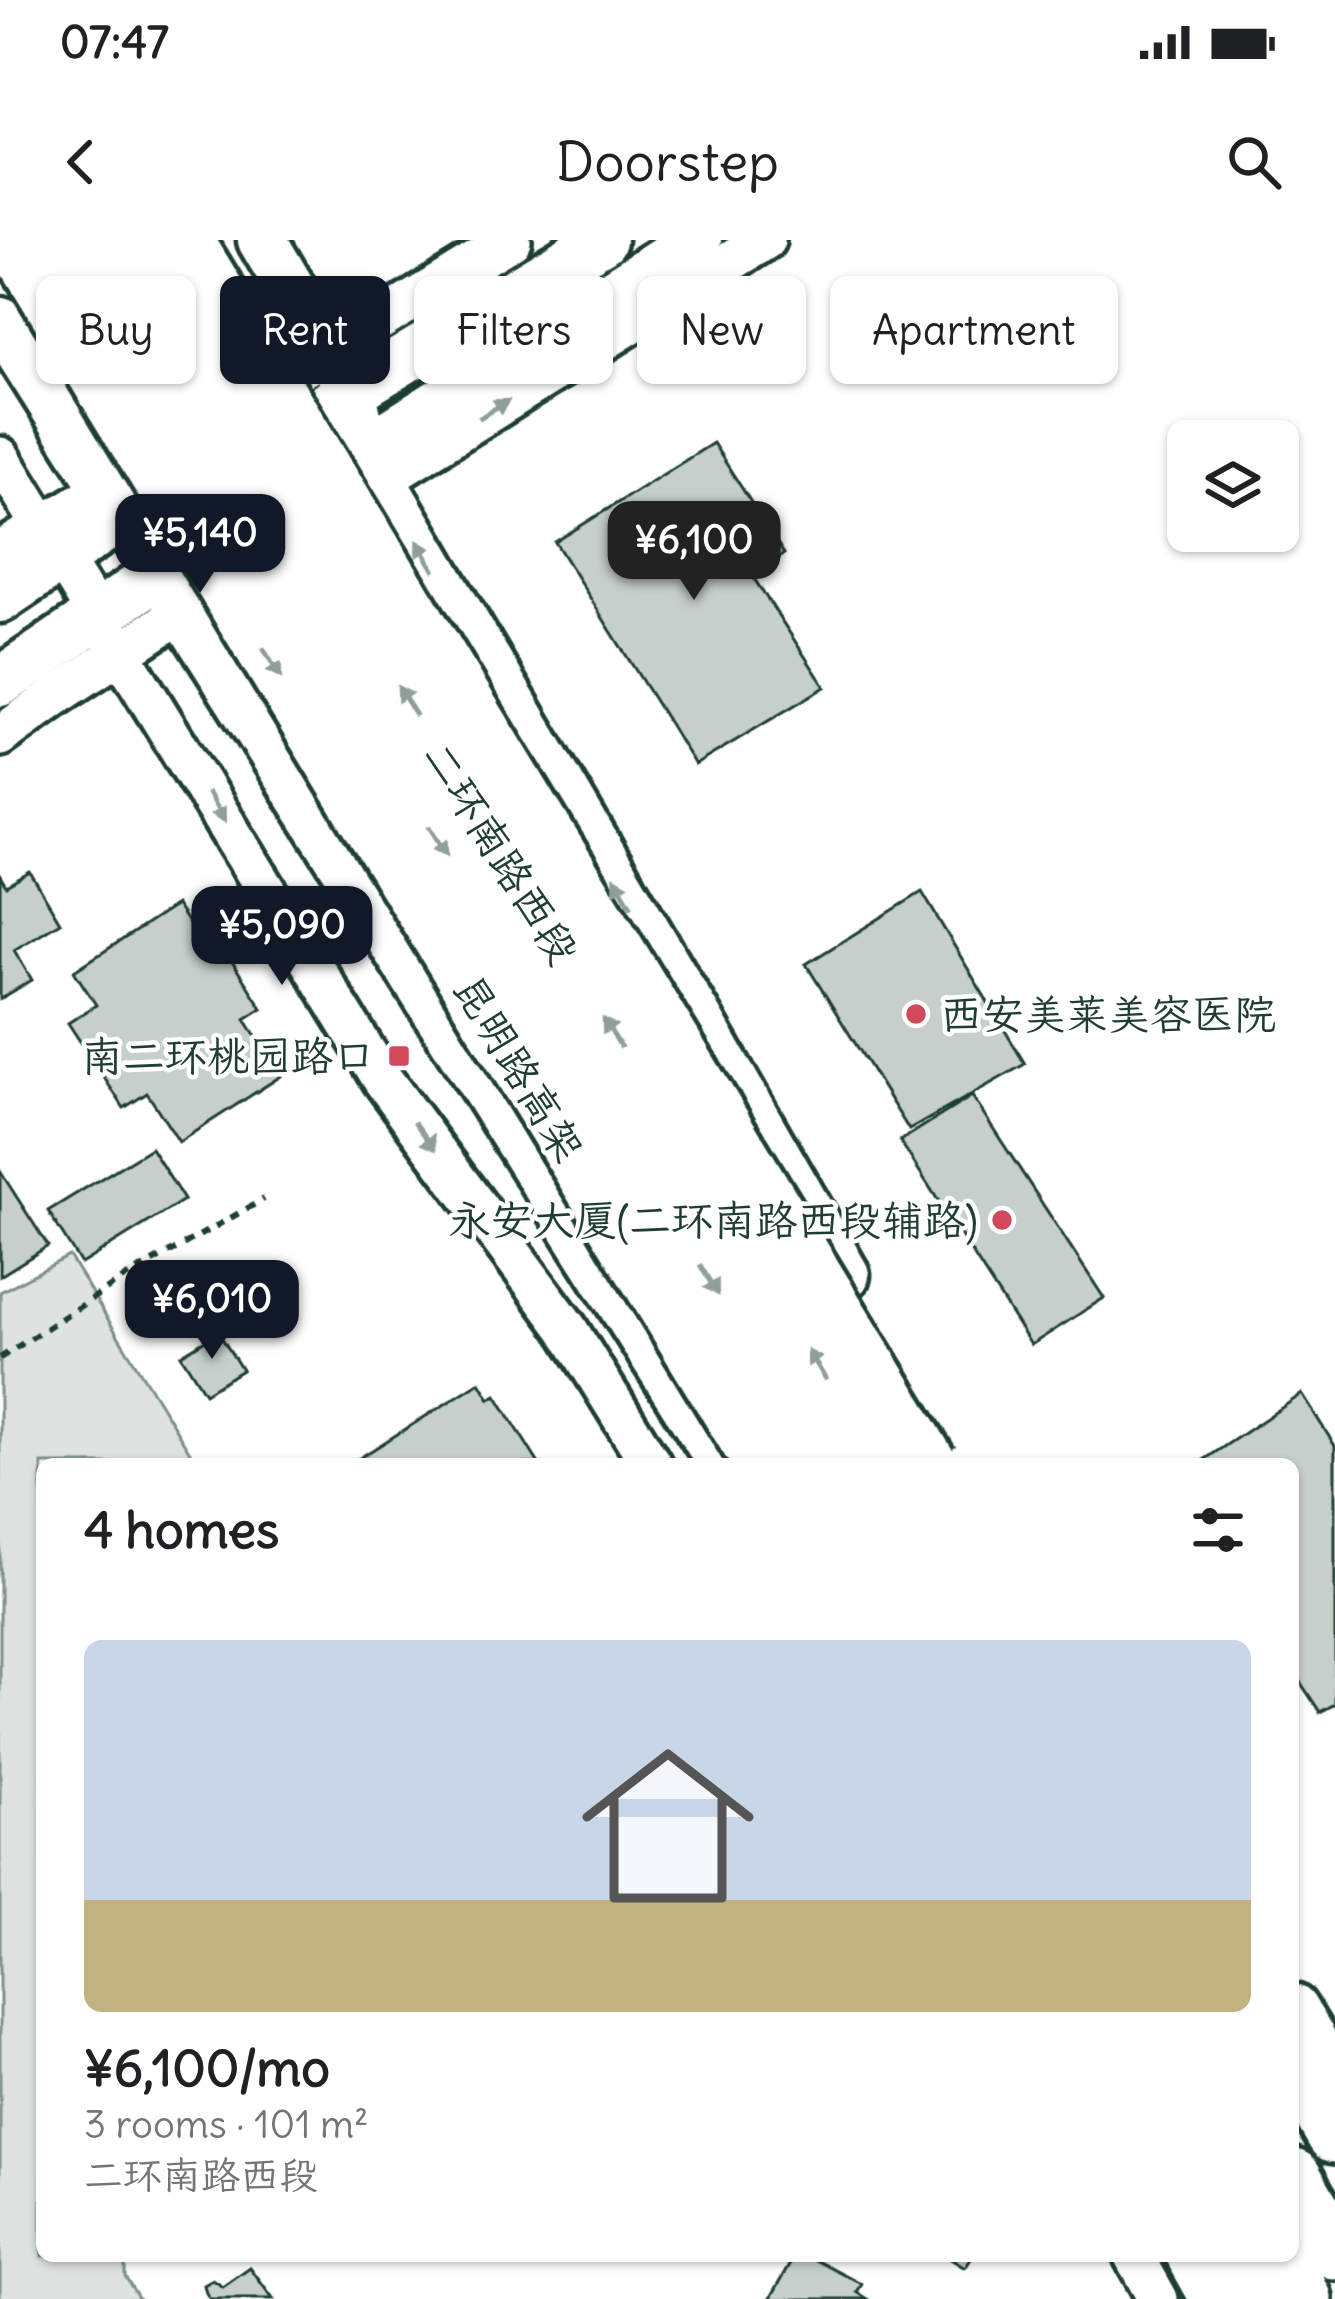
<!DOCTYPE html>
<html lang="en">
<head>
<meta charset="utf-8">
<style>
  body { margin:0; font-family:Delius,"LXGW WenKai TC",sans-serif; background:#f6f6f6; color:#202124; height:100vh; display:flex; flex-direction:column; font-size:45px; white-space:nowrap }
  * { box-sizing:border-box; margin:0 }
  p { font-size:39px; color:#757577 }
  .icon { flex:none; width:66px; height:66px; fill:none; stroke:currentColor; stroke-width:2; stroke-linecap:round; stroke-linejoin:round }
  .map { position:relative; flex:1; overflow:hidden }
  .details { position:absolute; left:36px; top:1218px; width:1263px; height:804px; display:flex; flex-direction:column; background:#fff; border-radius:18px; box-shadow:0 3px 9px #0004 }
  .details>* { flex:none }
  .top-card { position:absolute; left:36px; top:36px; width:1263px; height:108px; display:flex; gap:24px }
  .buttons { position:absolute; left:1167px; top:180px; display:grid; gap:24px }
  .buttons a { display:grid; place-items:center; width:132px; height:132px; border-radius:18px; background:#fff; box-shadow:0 3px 9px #0004; font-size:60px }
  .price { position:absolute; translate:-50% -102px; padding:0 27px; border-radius:24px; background:#111827; color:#fff; font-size:39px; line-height:78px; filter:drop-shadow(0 3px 6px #0008) }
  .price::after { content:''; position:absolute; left:50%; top:72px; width:36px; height:27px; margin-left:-18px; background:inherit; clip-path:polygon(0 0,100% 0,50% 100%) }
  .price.on { background:#222; color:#fff }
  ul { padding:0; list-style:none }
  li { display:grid; align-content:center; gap:24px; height:636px; padding:0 48px }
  li span { display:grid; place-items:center; height:372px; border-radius:18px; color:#555 }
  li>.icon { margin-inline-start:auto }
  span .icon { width:216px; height:216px; fill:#fffc; stroke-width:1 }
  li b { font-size:51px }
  h2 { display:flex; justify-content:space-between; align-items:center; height:144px; padding:0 48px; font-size:51px }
  .tag { padding:0 42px; border-radius:18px; background:#fff; box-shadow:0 3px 9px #0004; font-size:42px; line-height:108px }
  .tag.on { background:#111827; color:#fff }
  .status { display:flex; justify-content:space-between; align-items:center; height:84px; padding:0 60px; background:#fff; direction:ltr }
  .status svg { height:33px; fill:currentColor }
  header { display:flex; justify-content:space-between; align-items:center; height:156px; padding:0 48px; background:#fff; font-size:54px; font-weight:600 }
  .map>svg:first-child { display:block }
  .green { fill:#dee3e2; stroke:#7e908b; stroke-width:3 }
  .building { fill:#c7cfcc; stroke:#1f3d34; stroke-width:3 }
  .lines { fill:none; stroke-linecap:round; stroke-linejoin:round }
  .minor-casing { stroke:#1f3d34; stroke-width:48 }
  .major-casing { stroke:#1f3d34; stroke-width:57 }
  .highway-casing { stroke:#1f3d34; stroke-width:66 }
  .path { stroke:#1f3d34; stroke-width:6; stroke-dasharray:9 9; stroke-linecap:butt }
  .minor { stroke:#fff; stroke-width:39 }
  .major { stroke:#fff; stroke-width:48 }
  .highway { stroke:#fff; stroke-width:57 }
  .highway-bridge-casing { stroke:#1f3d34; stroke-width:66; stroke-linecap:butt }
  .highway-bridge { stroke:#fff; stroke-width:57 }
  .oneway { fill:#8f9e9a }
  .poi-dot { fill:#d1495b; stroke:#fff; stroke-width:4.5 }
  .labels { text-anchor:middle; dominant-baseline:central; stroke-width:9; stroke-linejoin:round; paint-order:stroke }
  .street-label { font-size:42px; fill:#1f3d34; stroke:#fff }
  .poi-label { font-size:42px; fill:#1f3d34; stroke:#fff; text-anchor:end }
</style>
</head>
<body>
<div class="status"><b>07:47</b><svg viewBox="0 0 49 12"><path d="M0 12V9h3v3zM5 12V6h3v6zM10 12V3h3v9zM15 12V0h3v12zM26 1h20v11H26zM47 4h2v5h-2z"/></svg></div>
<header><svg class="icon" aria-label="back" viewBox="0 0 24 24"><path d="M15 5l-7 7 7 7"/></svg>Doorstep<svg class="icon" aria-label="search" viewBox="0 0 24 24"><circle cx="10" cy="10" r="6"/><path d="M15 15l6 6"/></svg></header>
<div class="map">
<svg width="1335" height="2059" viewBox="0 0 1335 2059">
  <rect width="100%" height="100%" fill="#fff"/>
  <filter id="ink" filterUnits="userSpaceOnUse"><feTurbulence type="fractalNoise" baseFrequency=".00833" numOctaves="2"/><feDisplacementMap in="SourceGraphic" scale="24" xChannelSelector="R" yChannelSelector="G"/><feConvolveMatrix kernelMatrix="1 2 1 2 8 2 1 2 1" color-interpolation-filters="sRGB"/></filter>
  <g filter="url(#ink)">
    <polygon class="green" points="69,1016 197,1224 42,1224 42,2016 125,2016 125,2036 139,2059 0,2059 0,1052"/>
    <g class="building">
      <polygon points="713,203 784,314 753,337 825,447 695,525 555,302"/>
      <polygon points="30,632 60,682 14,710 32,740 0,759 0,636 6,646"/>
      <polygon points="922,652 1025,824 909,890 806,724"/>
      <polygon points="176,665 207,711 220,703 262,768 245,779 281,836 179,902 147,853 124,868 68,783 96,765 74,731"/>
      <polygon points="972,856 1104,1058 1031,1105 900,901"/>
      <polygon points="151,908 184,960 81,1024 48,971"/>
      <polygon points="0,931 48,1006 0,1036"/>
      <polygon points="218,1092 242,1130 205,1153 181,1115"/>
      <polygon points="480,1142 490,1159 496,1155 539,1224 350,1224"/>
      <polygon points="1302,1154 1335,1206 1335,1464 1320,1472 1293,1431 1293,1224 1198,1224"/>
      <polygon points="795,2016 818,2016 816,2020 862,2044 857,2052 868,2059 770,2059"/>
      <polygon points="946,2016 973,2016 965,2028"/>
      <polygon points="250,2028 273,2059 210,2059 206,2053 204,2045 213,2040 223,2047"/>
    </g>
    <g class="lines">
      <defs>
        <g id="minor">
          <polyline points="255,157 511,0"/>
          <polyline points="0,217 383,840 567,1088 651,1224"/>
          <polyline points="357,255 765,0"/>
          <polyline points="0,312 128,234"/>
          <polyline points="0,496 57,455 209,354"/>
          <polyline points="1134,2016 1158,2059"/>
        </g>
        <g id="major">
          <polyline points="262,0 352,152 364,212 698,779 845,1035"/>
          <polyline points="0,81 723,1224"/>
          <polyline points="324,168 602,0"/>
          <polyline points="338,227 697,0"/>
          <polyline points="0,358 122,276 151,260"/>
          <polyline points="0,442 185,316"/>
          <polyline points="1293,1769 1335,1838"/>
          <polyline points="1191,2016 1215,2059"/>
        </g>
        <g id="highway">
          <polyline points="1293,1821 1335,1894"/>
          <polyline points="1293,1938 1335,2011"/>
          <polyline points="1231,2016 1255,2059"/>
          <polyline points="1279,2016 1303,2059"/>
        </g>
      </defs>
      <use href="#minor" class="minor-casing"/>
      <use href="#major" class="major-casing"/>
      <use href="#highway" class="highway-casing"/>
      <polyline class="path" points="0,1118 124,1038 264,959"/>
      <use href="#minor" class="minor"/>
      <use href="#major" class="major"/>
      <use href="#highway" class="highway"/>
      <defs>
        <g id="highway-bridge">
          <polyline points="15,0 763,1224"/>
          <polyline points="69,0 822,1224"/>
          <polyline points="126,0 698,934 879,1224"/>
          <polyline points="184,0 928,1224"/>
        </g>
      </defs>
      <use href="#highway-bridge" class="highway-bridge-casing"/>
      <use href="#highway-bridge" class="highway-bridge"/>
    </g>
    <defs><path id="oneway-solid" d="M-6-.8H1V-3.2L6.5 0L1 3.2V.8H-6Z" transform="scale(3)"/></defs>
    <g class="oneway">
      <use href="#oneway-solid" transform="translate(494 169) rotate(-32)"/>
      <use href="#oneway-solid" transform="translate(426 316) rotate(-120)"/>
      <use href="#oneway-solid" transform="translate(272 423) rotate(59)"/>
      <use href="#oneway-solid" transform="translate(407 461) rotate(-122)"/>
      <use href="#oneway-solid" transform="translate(216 567) rotate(59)"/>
      <use href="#oneway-solid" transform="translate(438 601) rotate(58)"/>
      <use href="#oneway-solid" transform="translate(623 652) rotate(-120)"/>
      <use href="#oneway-solid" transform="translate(612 793) rotate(-122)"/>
      <use href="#oneway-solid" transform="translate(425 896) rotate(53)"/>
      <use href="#oneway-solid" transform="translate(709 1040) rotate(59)"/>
      <use href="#oneway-solid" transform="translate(817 1125) rotate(-122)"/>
    </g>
  </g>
  <g class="poi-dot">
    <circle cx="916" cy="774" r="12"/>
    <rect x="387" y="804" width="24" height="24" rx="6"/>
    <circle cx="1002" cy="980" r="12"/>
  </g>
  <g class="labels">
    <g class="street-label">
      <text transform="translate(501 613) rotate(58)">二环南路西段</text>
      <text transform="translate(519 828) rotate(59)">昆明路高架</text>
    </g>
    <g class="poi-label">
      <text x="940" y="774" text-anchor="start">西安美莱美容医院</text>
      <text x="375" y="816">南二环桃园路口</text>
      <text x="978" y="980">永安大厦(二环南路西段辅路)</text>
    </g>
  </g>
</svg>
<div class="buttons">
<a><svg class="icon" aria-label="layers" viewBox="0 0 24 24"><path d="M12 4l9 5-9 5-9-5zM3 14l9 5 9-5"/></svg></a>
</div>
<b class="price" style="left:200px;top:356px">¥5,140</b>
<b class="price on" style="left:694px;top:363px">¥6,100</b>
<b class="price" style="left:282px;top:748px">¥5,090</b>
<b class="price" style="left:212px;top:1122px">¥6,010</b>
<div class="top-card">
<a class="tag">Buy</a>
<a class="tag on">Rent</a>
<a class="tag">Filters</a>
<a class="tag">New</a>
<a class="tag">Apartment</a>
</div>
<section class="details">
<h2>4 homes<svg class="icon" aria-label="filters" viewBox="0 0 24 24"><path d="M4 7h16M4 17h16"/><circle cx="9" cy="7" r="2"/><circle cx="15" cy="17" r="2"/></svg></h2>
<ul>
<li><span style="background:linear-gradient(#c9d6e8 70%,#c2b280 0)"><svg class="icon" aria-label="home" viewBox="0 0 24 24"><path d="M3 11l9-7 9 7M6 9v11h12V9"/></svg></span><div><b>¥6,100/mo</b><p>3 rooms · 101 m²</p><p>二环南路西段</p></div></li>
</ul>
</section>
</div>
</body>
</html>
